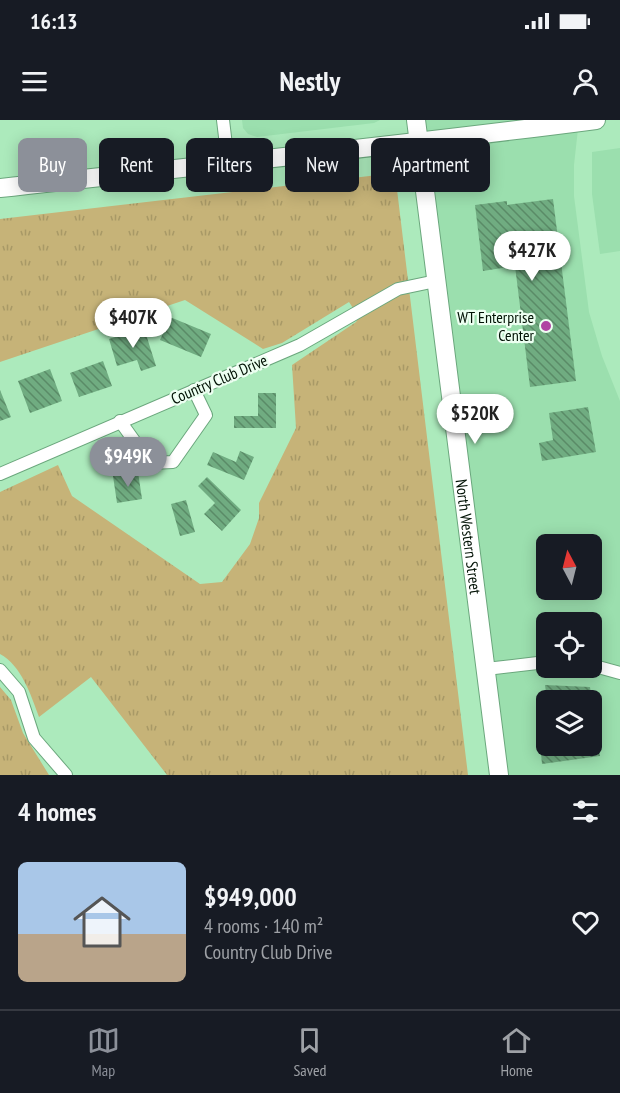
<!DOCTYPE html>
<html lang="en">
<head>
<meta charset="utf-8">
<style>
  body { margin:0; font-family:"PT Sans Narrow",sans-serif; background:#242831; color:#f1f3f6; height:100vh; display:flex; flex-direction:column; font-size:22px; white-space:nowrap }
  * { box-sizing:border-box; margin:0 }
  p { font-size:20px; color:#9ea1a6 }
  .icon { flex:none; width:33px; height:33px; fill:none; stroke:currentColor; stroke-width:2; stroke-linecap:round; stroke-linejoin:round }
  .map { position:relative; height:655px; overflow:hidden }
  .panel { display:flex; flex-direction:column; background:#171b24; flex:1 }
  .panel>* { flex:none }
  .guide { position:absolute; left:18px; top:18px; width:585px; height:54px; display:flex; gap:12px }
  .needle { width:39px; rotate:353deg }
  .buttons { position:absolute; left:536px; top:414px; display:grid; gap:12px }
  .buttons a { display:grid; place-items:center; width:66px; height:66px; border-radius:9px; background:#171b24; box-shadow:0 3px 15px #0003; font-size:30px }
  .price { position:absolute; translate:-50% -51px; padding:0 14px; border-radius:21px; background:#fff; color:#222; font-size:20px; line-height:39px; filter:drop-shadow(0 2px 3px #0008) }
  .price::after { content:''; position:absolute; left:50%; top:36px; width:18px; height:14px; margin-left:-9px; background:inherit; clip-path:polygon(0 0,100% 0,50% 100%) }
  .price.current { background:#8c9099; color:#fff }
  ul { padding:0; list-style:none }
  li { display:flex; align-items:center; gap:18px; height:150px; padding:0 18px }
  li+li { border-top:2px solid #363941 }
  li span { display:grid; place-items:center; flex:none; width:168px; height:120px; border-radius:9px; color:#555 }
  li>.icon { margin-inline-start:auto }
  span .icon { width:72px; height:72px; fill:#fffc; stroke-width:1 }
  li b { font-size:26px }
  h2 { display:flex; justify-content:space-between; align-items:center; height:72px; padding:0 18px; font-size:26px }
  .tag { padding:0 21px; border-radius:9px; background:#171b24; box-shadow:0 3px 15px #0003; font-size:21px; line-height:54px }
  .tag.current { background:#8c9099; color:#fff }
  .status { display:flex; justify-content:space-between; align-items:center; height:42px; padding:0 30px; background:#171b24; direction:ltr }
  .status svg { height:16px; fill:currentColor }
  header { display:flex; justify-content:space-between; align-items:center; height:78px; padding:0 18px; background:#171b24; font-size:27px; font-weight:800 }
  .menu { display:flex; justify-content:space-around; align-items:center; height:84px; border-top:2px solid #363941; background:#171b24; font-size:16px; color:#9ea1a6 }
  .menu a { display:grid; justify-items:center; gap:3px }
  .menu .current { color:#8c9099 }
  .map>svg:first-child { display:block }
  .built { fill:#9bdfae; fill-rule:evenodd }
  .grass { fill:url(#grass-tufts) }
  .building { fill:url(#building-back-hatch) }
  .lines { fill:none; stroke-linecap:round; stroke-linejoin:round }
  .minor-casing { stroke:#6ba77d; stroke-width:14 }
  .secondary-casing { stroke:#6ba77d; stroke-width:20 }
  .minor { stroke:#fff; stroke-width:12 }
  .secondary { stroke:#fff; stroke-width:18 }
  .poi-dot { fill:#b044a3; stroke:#ecfff1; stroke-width:2 }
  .labels { text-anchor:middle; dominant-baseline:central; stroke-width:4.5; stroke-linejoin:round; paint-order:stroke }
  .poi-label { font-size:16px; fill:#001104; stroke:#ecfff1; text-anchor:end }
  .street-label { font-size:16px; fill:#001104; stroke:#ecfff1 }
</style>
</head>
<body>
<div class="status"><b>16:13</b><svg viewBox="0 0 49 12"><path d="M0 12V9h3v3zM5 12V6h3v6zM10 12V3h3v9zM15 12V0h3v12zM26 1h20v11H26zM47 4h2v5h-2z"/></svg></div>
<header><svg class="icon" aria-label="menu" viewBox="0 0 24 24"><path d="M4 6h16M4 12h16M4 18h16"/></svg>Nestly<svg class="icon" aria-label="person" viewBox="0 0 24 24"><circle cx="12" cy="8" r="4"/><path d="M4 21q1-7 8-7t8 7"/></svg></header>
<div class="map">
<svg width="620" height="655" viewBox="0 0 620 655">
  <defs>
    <pattern id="grass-tufts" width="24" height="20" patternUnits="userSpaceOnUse" patternTransform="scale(1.5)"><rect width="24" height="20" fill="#c6b378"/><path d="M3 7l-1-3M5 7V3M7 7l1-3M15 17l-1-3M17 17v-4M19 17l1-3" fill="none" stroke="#a89966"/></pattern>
    <pattern id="building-back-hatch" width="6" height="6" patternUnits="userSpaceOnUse" patternTransform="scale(1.5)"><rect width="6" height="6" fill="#70ac81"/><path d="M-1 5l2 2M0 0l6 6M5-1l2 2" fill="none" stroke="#5a8b67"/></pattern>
  </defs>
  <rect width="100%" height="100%" fill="#aceabc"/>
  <g class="built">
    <polygon points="242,0 380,0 374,3 257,17 248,14 243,8"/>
    <path d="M416,0h163l-5,45v31l15,116 13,44 18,45v374h-121zM546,424h45v46h-45zM546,502h45v46h-45zM546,580h45v46h-45z"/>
    <polygon points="620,28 620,131 600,134 592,74 592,32"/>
  </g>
  <g class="grass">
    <path d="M395,53l73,602h-301l-76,-98 -52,40c-8,-22 -18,-52 -39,-63v-162l58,-27 14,31 128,88 22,-2 28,-38 9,-26v-15l37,-75 -4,-63 64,-43 3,-5 -10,-15 -67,41 -19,6 -78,-49 -185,62v-143z"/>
    <polygon points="0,567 11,580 23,613 49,655 0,655"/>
  </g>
  <g class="building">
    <polygon points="553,79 576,261 530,267 515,146 483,151 475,85 507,81 507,85"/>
    <polygon points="170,197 211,214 201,237 160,220"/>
    <polygon points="144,208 156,246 141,251 137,240 117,246 109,219"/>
    <polygon points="103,241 112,266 79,277 70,253"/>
    <polygon points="50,249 62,281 30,293 18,261"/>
    <polygon points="0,270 11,297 0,301"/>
    <polygon points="258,273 276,273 276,308 234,308 234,296 258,296"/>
    <polygon points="588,287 596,332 542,341 539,323 553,320 549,293"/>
    <polygon points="240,331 254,337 244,360 207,345 213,332 236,342"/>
    <polygon points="138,352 142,379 117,383 113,356"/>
    <polygon points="207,357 241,390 222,411 204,394 215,383 198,366"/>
    <polygon points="186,380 195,412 180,416 171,384"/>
    <polygon points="545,565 590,567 592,580 547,580"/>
    <polygon points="591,582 600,636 542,644 538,602 546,600 546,626 591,626"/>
  </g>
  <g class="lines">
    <defs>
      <g id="minor">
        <polyline points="223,0 228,42"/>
        <polyline points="120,301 150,343 173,342 206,295 194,270"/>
        <polyline points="0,354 300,225 398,169 436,161"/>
        <polyline points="591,545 620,553"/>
        <polyline points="486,549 546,542"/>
        <polyline points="0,550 19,572 34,618 66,655"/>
      </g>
      <g id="secondary">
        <path id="s1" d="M416,0l83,655"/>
        <path d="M0,68c199,-22 397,-42 596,-68"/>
      </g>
    </defs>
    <use href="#minor" class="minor-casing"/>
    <use href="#secondary" class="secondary-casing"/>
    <use href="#minor" class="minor"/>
    <use href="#secondary" class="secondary"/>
  </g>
  <circle class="poi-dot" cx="546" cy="206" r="6"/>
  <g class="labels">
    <g class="poi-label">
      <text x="534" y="197">WT Enterprise<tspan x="534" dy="18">Center</tspan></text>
    </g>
    <g class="street-label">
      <text transform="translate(219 259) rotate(-23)">Country Club Drive</text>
      <text stroke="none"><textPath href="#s1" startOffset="420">North Western Street</textPath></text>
    </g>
  </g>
</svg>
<div class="buttons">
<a><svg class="needle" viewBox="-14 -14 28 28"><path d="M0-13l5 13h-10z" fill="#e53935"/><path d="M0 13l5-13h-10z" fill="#9ea1a6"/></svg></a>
<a><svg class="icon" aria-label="locate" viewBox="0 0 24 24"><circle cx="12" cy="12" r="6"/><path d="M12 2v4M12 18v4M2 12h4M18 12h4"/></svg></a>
<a><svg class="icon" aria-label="layers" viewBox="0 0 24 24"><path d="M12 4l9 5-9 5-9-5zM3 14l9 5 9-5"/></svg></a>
</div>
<b class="price" style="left:532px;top:162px">$427K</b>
<b class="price" style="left:133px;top:229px">$407K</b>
<b class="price" style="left:475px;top:325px">$520K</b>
<b class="price current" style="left:128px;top:368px">$949K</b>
<div class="guide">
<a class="tag current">Buy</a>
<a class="tag">Rent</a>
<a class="tag">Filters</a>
<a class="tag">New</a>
<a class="tag">Apartment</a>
</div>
</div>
<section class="panel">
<h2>4 homes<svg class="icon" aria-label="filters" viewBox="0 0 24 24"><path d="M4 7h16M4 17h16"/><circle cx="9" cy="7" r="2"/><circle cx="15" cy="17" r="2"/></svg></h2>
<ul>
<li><span style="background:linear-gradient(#a9c7e8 60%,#b9a48a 0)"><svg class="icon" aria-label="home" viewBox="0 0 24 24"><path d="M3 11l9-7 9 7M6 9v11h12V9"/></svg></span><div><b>$949,000</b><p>4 rooms · 140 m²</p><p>Country Club Drive</p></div><svg class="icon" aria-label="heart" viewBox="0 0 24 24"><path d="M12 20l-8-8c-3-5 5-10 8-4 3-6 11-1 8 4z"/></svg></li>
</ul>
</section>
<nav class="menu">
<a class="current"><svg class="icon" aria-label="map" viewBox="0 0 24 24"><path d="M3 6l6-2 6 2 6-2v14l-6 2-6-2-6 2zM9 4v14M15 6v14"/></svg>Map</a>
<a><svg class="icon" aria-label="saved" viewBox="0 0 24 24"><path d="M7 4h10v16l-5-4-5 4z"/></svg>Saved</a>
<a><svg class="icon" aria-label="home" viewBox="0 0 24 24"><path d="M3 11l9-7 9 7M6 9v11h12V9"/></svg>Home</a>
</nav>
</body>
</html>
